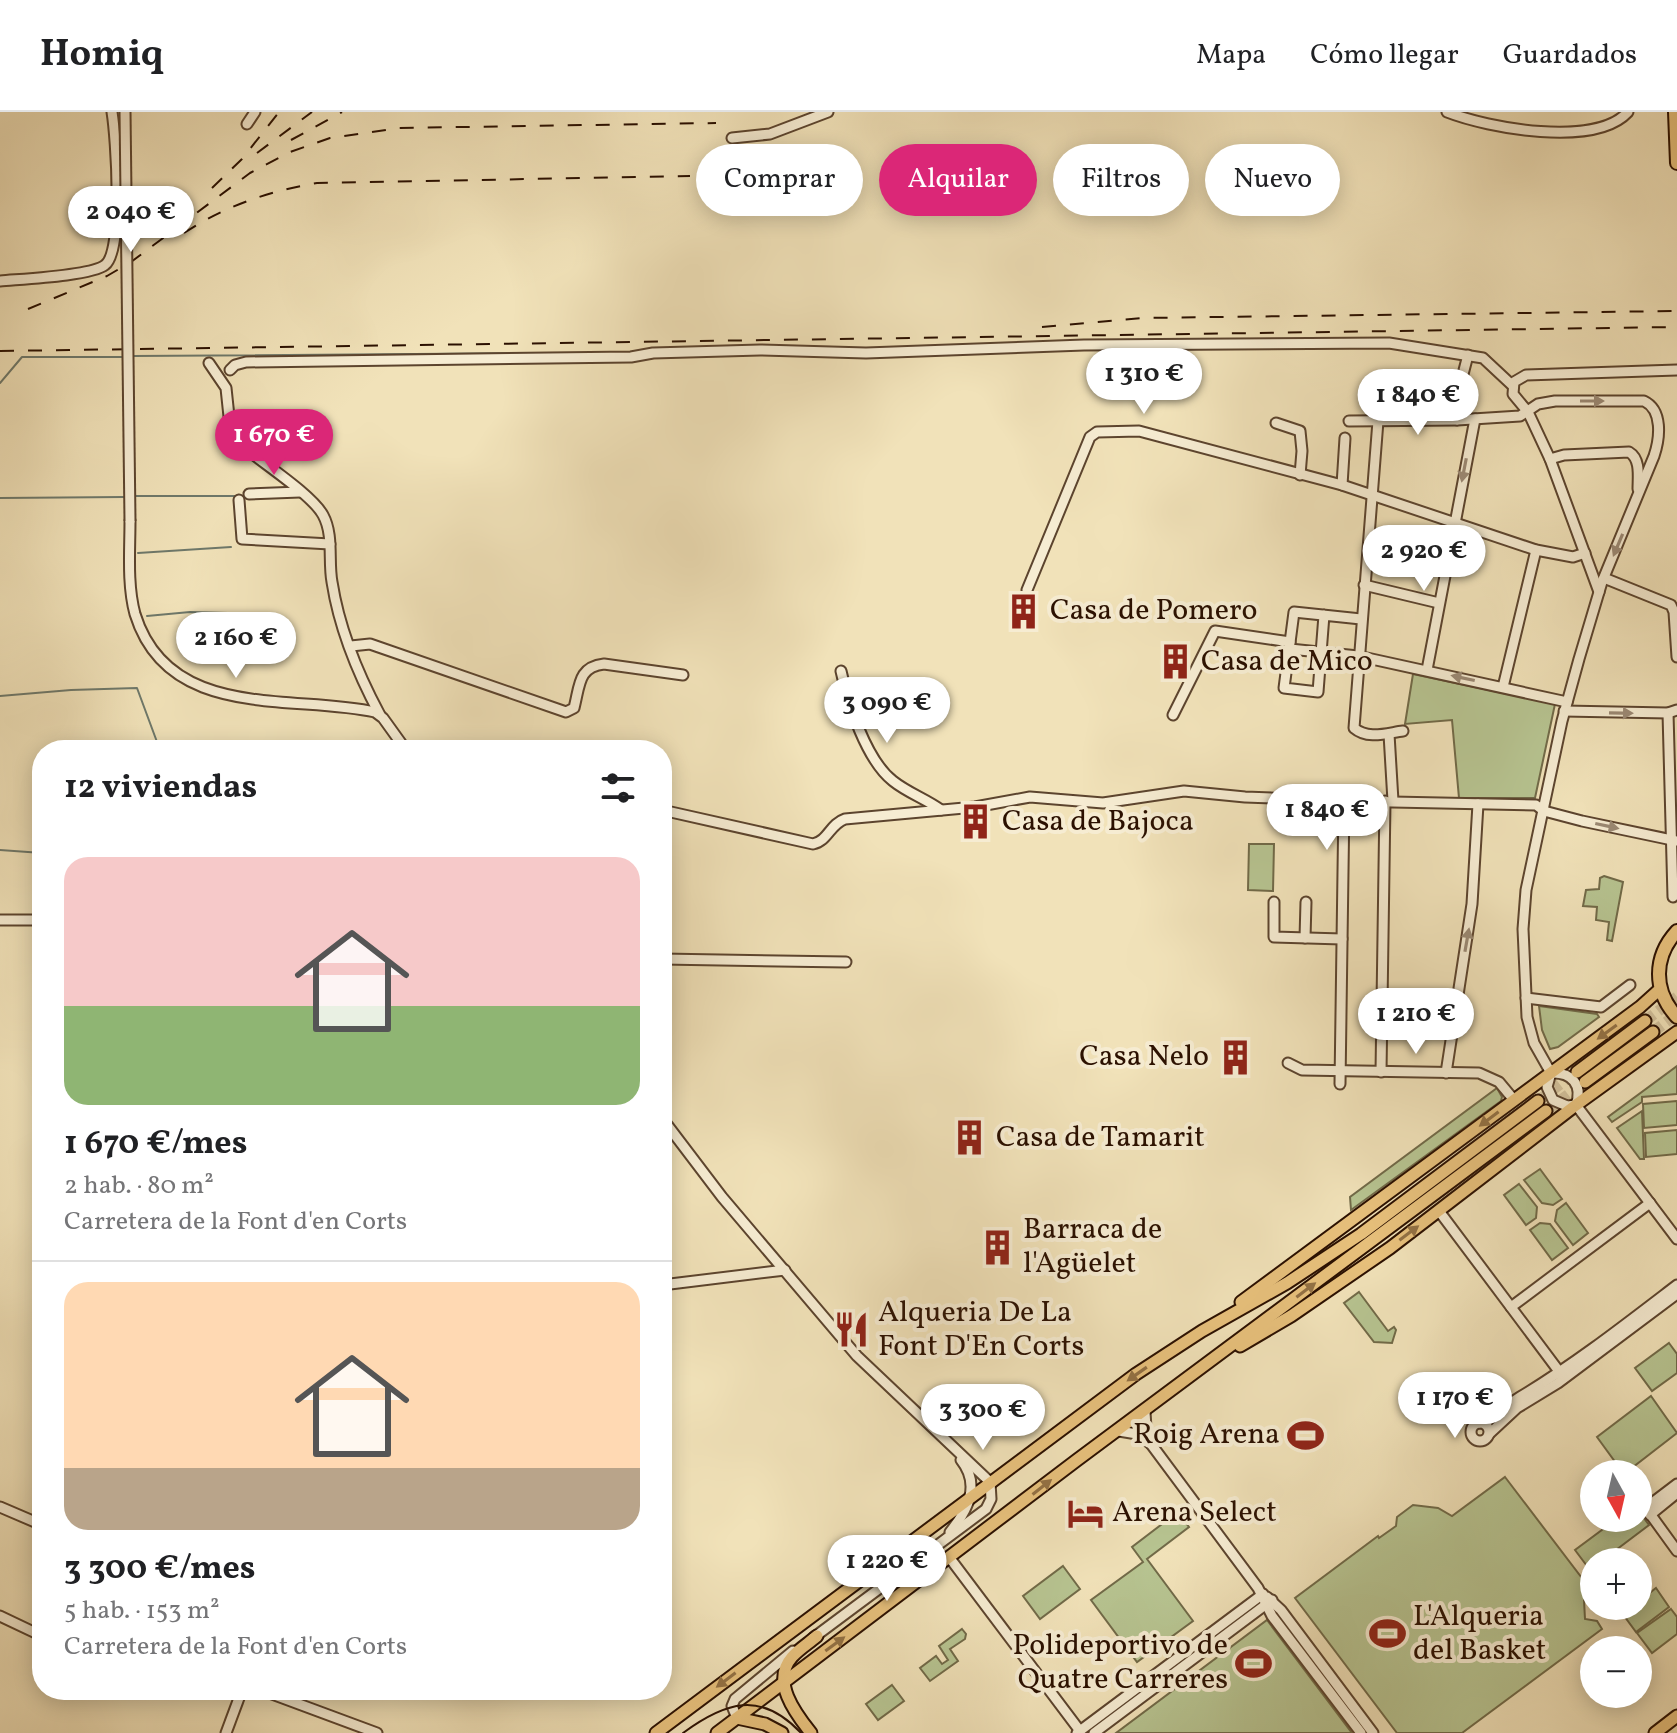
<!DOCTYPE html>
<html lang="es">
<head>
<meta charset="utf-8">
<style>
  body { margin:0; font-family:Vollkorn,serif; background:#f2f2f2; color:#202124; height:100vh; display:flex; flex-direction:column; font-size:30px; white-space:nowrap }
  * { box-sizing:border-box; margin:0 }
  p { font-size:26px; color:#757577 }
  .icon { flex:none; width:44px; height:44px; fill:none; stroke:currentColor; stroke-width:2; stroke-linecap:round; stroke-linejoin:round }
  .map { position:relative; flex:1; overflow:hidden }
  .drawer { position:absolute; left:32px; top:628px; width:640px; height:960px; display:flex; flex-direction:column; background:#fff; border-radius:32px; box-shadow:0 4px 20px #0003 }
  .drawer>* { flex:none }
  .top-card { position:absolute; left:696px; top:32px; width:760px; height:72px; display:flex; gap:16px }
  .needle { width:52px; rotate:172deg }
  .tools { position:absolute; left:1580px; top:1348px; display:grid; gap:16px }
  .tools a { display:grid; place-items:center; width:72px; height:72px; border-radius:50%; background:#fff; box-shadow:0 4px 20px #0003; font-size:40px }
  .price { position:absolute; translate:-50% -68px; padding:0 18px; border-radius:28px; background:#fff; color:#222; font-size:26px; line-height:52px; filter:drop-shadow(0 2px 4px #0008) }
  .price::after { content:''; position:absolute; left:50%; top:48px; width:24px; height:18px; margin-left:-12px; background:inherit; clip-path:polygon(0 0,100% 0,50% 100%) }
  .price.selected { background:#db2777; color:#fff }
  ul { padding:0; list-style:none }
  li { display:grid; align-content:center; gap:16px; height:424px; padding:0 32px }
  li+li { border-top:2px solid #e0e0e0 }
  li span { display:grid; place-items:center; height:248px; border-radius:24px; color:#555 }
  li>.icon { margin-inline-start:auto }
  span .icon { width:144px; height:144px; fill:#fffc; stroke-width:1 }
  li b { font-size:34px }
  h2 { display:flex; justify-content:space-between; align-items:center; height:96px; padding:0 32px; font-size:34px }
  .pill { padding:0 28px; border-radius:36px; background:#fff; box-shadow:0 4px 20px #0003; font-size:28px; line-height:72px }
  .pill.selected { background:#db2777; color:#fff }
  header { display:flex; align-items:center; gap:48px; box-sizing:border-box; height:112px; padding:0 40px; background:#fff; border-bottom:2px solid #e0e0e0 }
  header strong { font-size:38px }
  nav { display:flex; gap:44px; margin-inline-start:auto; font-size:28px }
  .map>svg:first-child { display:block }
  .green { fill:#b7c491; stroke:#716a48; stroke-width:2 }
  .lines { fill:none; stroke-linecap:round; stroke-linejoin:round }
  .stream { stroke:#6e786a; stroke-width:2 }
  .major-tunnel { stroke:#d3c29d; stroke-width:11; stroke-dasharray:11 5.5; stroke-linecap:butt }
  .minor-casing { stroke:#5c442e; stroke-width:13 }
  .major-casing { stroke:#2b1000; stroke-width:15 }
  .highway-casing { stroke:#2b1000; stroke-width:16 }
  .minor { stroke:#f6ecd2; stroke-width:9 }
  .major { stroke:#e8c17c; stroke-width:11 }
  .highway { stroke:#e8c17c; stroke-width:12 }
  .tram { stroke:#2b1000; stroke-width:2 }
  .rail { stroke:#2b1000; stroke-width:2; stroke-dasharray:14 14; stroke-linecap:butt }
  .minor-bridge-casing { stroke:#5c442e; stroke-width:13; stroke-linecap:butt }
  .minor-bridge { stroke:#f6ecd2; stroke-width:9 }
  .oneway { fill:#9b8974 }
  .oneway2 { fill:#937144 }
  .labels { text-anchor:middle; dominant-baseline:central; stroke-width:8; stroke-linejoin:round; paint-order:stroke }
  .poi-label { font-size:30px; fill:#2b1000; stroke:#f6ecd2; text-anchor:start }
</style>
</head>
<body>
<header>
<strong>Homiq</strong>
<nav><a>Mapa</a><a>Cómo llegar</a><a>Guardados</a></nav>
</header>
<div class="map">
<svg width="1677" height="1621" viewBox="0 0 1677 1621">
  <rect width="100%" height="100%" fill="#f1e2b9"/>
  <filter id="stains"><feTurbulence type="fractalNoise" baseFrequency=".0025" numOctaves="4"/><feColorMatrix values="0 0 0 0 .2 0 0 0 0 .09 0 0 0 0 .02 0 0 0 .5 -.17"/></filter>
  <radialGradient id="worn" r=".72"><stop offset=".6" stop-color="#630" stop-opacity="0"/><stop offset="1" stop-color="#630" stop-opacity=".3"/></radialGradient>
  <g class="green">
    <polygon points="1413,562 1555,592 1535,686 1459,686 1452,608 1405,612"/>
    <polygon points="1249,732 1274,732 1273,779 1248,778"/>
    <polygon points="1604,764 1623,770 1612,829 1607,828 1609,810 1596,808 1597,795 1583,794 1586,778 1599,777 1600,766"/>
    <polygon points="1539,894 1597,902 1599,905 1558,935 1550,937 1542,918"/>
    <polygon points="1677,954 1677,982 1642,985 1642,990 1612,1010 1608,1005"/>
    <polygon points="1497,976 1502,985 1501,989 1351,1098 1350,1085"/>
    <polygon points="1677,989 1677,1013 1644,1016 1643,992"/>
    <polygon points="1642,999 1644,1047 1640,1047 1617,1016"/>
    <polygon points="1677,1018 1677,1042 1646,1045 1645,1021"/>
    <polygon points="1540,1057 1562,1087 1553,1093 1542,1091 1524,1068"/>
    <polygon points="1519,1072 1537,1095 1536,1106 1526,1113 1504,1083"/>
    <polygon points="1566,1091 1588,1121 1573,1133 1555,1109 1557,1098"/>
    <polygon points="1540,1111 1550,1112 1568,1136 1552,1148 1530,1118"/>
    <polygon points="1359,1180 1388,1219 1394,1215 1396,1218 1392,1231 1374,1230 1344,1191"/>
    <polygon points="1669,1231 1677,1242 1677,1261 1652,1279 1635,1256"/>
    <polygon points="1651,1284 1677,1321 1624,1362 1597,1325"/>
    <polygon points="1505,1365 1591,1478 1590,1484 1584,1488 1585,1507 1597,1509 1602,1517 1462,1621 1397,1621 1295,1486 1378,1424 1379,1426 1396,1414 1397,1405 1413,1393 1438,1396 1452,1404"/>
    <polygon points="1183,1396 1188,1402 1182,1406 1189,1415 1147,1447 1193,1509 1137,1550 1091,1488 1143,1450 1132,1435"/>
    <polygon points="1638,1398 1649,1413 1600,1450 1594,1450 1594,1454 1590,1458 1575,1438 1618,1406 1638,1406"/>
    <polygon points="1063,1454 1080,1477 1040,1507 1023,1484"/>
    <polygon points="1656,1476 1669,1495 1636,1520 1622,1501 1632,1494 1638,1494 1638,1490"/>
    <polygon points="1671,1497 1677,1505 1677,1522 1652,1541 1637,1521"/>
    <polygon points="1267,1508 1352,1621 1116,1621"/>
    <polygon points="962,1517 966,1522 965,1527 950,1537 958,1549 930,1569 920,1556 936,1544 942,1552 948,1548 939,1534"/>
    <polygon points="892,1573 904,1589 878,1608 866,1592"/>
  </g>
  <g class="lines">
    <g class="stream">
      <polyline points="133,244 555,241"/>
      <polyline points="0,271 22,245 123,245"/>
      <polyline points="136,384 247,384"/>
      <polyline points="0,386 124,385"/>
      <polyline points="138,441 231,435"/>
      <polyline points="147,504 190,500 271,502"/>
      <polyline points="0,584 71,578 137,576 160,638"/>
      <polyline points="0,738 42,741"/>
    </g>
    <g class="major-tunnel">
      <polyline points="1645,909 1677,885"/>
      <polyline points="1653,920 1677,902"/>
      <polyline points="1538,989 1576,960"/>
      <polyline points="1546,999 1584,971"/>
    </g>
    <defs>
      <g id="minor">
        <path d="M1447,0c41,16 148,36 181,0"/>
        <polyline points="247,12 255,0"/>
        <polyline points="732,26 770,22 828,0"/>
        <path d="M0,169c21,-2 91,-5 105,-16 19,-14 11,-128 7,-153"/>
        <path d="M209,251l17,25 4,38 4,13c22,20 77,54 89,76 11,20 5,46 9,67 7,45 27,94 48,133"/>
        <polyline points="230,258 235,253 246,250 631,245 653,241 760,238 866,241 1084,233 1389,231 1483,246 1513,274"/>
        <polyline points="1457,308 1456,289 1468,243"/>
        <path d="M1349,309l108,-1 63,-4 18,-12 17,-3h89c19,9 16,37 10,55l-52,126 -23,77 -17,62 -36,169 -3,39 4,88 7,26 17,30"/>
        <path d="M1378,309l-24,307c14,12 33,5 49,3"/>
        <polyline points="1276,311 1300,319 1302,339 1300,363"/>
        <path d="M1550,347l14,-4 65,-3c12,7 9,25 9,37"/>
        <polyline points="1342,373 1345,326"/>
        <polyline points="249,382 300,380"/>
        <polyline points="239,388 242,427 330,432"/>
        <path d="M130,409c0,29 -3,64 5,93 33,107 156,80 240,98l8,6 23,32"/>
        <polyline points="1604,466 1671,493 1674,500 1677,545"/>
        <polyline points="1364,473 1439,491"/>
        <polyline points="1027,478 1090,325 1097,320 1139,319 1342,373 1536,438 1573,445 1585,441"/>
        <polyline points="1599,480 1550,347 1528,300 1513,282 1514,270 1526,263 1677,258"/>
        <polyline points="1324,503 1318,580 1284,576 1294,500 1361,507"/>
        <path d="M351,534l19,-2 196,68 8,-4c6,-23 4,-41 30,-44l79,11"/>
        <polyline points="1290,537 1358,544 1567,590"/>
        <polyline points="1427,558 1475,307"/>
        <path d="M841,559c7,32 25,89 52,110 15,12 33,18 48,29"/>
        <polyline points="1503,575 1536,438"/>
        <polyline points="1564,599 1668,601 1677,598"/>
        <polyline points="1668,601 1673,785"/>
        <polyline points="1173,603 1215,519 1290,530"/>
        <polyline points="1389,622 1393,689"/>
        <path d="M662,698l151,34c15,-3 17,-20 32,-25l130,-12 55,-10 73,6 81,-12 61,6 99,4 192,4 8,6 38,10 95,20"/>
        <polyline points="1274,790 1274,825 1342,827"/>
        <polyline points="0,808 42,808"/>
        <polyline points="1305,826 1306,790"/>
        <polyline points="662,847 846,850"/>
        <polyline points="1526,886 1601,895 1630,873"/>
        <polyline points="1288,951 1302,958 1479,961 1499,970 1514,988"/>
        <polyline points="1381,960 1385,689"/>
        <polyline points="1446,961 1472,792 1478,692"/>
        <polyline points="1551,961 1547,975 1553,988 1567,994 1576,993"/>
        <path d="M1551,961c21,-1 32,12 25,32"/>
        <polyline points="1340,972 1344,689"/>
        <polyline points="1576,993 1677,1127"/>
        <polyline points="662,1006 722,1085 857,1244 990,1370 991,1387 986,1397 813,1526"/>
        <polyline points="1439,1099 1564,1266"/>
        <polyline points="662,1173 785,1158"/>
        <polyline points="1511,1195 1650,1091"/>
        <polyline points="1145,1300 1146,1316 1151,1332 1258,1476 1272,1504 1361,1621"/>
        <path d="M1479,1311c17,-3 27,-18 41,-26 55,-33 106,-73 157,-112"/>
        <circle cx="1480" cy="1320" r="9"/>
        <polyline points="1119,1319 1137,1322 1151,1332"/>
        <polyline points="1489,1322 1517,1296 1558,1271 1677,1182"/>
        <polyline points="1677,1372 1652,1391 1648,1399 1677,1439"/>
        <polyline points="0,1395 42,1413"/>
        <polyline points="1650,1403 1677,1381"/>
        <path d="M950,1420c18,-22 31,-47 11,-72"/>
        <polyline points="949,1445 1080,1619"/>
        <polyline points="1267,1485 1281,1498 1373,1621"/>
        <polyline points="0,1504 42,1524"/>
        <polyline points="261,1578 377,1621"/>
        <polyline points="737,1606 732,1594 735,1587 793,1539"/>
        <polyline points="226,1621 242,1578"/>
        <polyline points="1077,1621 1263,1482"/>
        <polyline points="1094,1621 1272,1488"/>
      </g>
      <g id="major">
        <polyline points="1577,960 1645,909"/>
        <polyline points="1585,970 1653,920"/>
        <polyline points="1241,1190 1640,895 1660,877"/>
        <polyline points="1240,1234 1291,1204 1390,1136 1576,993 1677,920"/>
        <polyline points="737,1606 765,1612 782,1621"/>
        <polyline points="656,1621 1136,1262 1202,1219 1287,1171 1361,1122 1538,989"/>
        <polyline points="717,1621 1077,1348 1546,999"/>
        <path d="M811,1621c-16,-20 -40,-52 -19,-76 7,-8 17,-14 25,-21"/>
        <polyline points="1655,1621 1677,1604"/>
      </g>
      <g id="highway">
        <polyline points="1675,0 1677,51"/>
        <path d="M1677,819c-24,26 -24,60 0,86"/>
      </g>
    </defs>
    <use href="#minor" class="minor-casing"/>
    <use href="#major" class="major-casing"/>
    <use href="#highway" class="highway-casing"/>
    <use href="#minor" class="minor"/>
    <use href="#major" class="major"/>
    <use href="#highway" class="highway"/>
    <path class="tram" d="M683,1621c42,-31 78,-43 118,0"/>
    <g class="rail">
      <polyline points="291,28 342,0"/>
      <polyline points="257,41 312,0"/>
      <polyline points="212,76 242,47 279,0"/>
      <path d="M184,121c41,-27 85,-42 133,-50l373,-7"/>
      <polyline points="28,197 107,164 131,150 250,61 290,40 330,26 399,16 716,11"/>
      <polyline points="1042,215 1142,206 1677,199"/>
      <polyline points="0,239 1677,215"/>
    </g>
    <defs>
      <polyline id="minor-bridge" points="125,0 130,409"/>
    </defs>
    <use href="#minor-bridge" class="minor-bridge-casing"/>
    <use href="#minor-bridge" class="minor-bridge"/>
  </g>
  <defs><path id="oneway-solid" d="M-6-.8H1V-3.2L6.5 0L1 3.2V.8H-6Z" transform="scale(2)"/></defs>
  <g class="oneway">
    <use href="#oneway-solid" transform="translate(1592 289)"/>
    <use href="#oneway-solid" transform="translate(1464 358) rotate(101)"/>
    <use href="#oneway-solid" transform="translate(1618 433) rotate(113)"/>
    <use href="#oneway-solid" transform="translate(1463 566) rotate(-168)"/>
    <use href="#oneway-solid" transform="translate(1621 601) rotate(1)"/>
    <use href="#oneway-solid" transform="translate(1607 714) rotate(12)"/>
    <use href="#oneway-solid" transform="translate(1467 828) rotate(-80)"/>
  </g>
  <g class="oneway2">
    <use href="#oneway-solid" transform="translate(1607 920) rotate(144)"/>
    <use href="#oneway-solid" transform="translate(1489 1007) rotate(143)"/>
    <use href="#oneway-solid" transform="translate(1409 1121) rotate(-37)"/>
    <use href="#oneway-solid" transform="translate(1306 1178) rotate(-37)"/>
    <use href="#oneway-solid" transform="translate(1137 1262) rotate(145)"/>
    <use href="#oneway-solid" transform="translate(1042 1375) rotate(-38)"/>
    <use href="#oneway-solid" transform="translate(835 1532) rotate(-36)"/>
    <use href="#oneway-solid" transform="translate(726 1568) rotate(143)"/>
  </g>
  <defs>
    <symbol id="building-bare" viewBox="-9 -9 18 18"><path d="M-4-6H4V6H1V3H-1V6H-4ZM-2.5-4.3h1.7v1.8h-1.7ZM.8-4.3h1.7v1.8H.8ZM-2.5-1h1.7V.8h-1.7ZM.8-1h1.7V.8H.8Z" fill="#8f2418" stroke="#f6ecd2" stroke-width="2.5" paint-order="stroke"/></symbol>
    <symbol id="restaurant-bare" viewBox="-9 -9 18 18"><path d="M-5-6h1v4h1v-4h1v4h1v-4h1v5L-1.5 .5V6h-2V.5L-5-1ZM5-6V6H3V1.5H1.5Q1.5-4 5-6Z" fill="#8f2418" stroke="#f6ecd2" stroke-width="2.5" paint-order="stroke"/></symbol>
    <symbol id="stadium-bare" viewBox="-9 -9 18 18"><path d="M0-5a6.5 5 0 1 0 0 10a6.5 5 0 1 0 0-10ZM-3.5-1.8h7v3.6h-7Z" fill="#8f2418" stroke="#f6ecd2" stroke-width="2.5" paint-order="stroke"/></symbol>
    <symbol id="hotel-bare" viewBox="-9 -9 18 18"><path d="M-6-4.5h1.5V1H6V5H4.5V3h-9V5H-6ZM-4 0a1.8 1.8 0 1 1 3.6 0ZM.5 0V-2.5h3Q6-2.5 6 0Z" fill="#8f2418" stroke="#f6ecd2" stroke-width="2.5" paint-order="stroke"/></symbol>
  </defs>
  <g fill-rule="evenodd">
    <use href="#building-bare" x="998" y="474" width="51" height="51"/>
    <use href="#building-bare" x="1150" y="524" width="51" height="51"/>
    <use href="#building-bare" x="950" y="684" width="51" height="51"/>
    <use href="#building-bare" x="1210" y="920" width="51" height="51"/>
    <use href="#building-bare" x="944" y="1000" width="51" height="51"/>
    <use href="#building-bare" x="972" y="1110" width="51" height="51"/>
    <use href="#restaurant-bare" x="826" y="1192" width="51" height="51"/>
    <use href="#stadium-bare" x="1280" y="1298" width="51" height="51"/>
    <use href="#hotel-bare" x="1060" y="1376" width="51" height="51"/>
    <use href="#stadium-bare" x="1362" y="1496" width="51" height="51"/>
    <use href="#stadium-bare" x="1228" y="1526" width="51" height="51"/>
  </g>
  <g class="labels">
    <g class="poi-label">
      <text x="1050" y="499">Casa de Pomero</text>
      <text x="1201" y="550">Casa de Mico</text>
      <text x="1002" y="710">Casa de Bajoca</text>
      <text x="1209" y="945" text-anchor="end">Casa Nelo</text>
      <text x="996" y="1026">Casa de Tamarit</text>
      <text x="1023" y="1118">Barraca de<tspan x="1023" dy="34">l'Agüelet</tspan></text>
      <text x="878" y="1201">Alqueria De La<tspan x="878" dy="34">Font D'En Corts</tspan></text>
      <text x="1280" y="1323" text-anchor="end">Roig Arena</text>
      <text x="1112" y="1401">Arena Select</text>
      <text x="1413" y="1505">L'Alqueria<tspan x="1413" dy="34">del Basket</tspan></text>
      <text x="1228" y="1534" text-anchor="end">Polideportivo de<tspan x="1228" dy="34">Quatre Carreres</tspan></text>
    </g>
  </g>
  <rect width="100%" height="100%" filter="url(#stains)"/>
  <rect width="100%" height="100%" fill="url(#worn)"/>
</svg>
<div class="tools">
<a><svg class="needle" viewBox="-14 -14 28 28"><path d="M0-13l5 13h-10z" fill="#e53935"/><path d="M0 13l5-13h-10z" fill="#757577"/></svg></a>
<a>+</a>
<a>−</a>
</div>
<b class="price" style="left:131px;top:142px">2 040 €</b>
<b class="price" style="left:1144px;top:304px">1 310 €</b>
<b class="price" style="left:1418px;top:325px">1 840 €</b>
<b class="price selected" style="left:274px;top:365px">1 670 €</b>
<b class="price" style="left:1424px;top:481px">2 920 €</b>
<b class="price" style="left:236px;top:568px">2 160 €</b>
<b class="price" style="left:887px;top:633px">3 090 €</b>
<b class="price" style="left:1327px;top:740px">1 840 €</b>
<b class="price" style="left:1416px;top:944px">1 210 €</b>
<b class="price" style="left:1455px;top:1328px">1 170 €</b>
<b class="price" style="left:983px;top:1340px">3 300 €</b>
<b class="price" style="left:887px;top:1491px">1 220 €</b>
<div class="top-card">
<a class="pill">Comprar</a>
<a class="pill selected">Alquilar</a>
<a class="pill">Filtros</a>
<a class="pill">Nuevo</a>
</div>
<section class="drawer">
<h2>12 viviendas<svg class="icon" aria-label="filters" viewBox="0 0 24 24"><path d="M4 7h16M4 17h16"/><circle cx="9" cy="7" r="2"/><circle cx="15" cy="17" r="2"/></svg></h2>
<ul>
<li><span style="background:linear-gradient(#f6c9c9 60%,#8fb573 0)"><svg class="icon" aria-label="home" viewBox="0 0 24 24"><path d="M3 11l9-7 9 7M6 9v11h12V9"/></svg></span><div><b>1 670 €/mes</b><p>2 hab. · 80 m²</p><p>Carretera de la Font d'en Corts</p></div></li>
<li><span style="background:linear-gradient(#ffd9b3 75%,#b9a48a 0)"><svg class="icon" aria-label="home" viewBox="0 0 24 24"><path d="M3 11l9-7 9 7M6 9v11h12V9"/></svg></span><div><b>3 300 €/mes</b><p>5 hab. · 153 m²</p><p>Carretera de la Font d'en Corts</p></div></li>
</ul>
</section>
</div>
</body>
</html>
